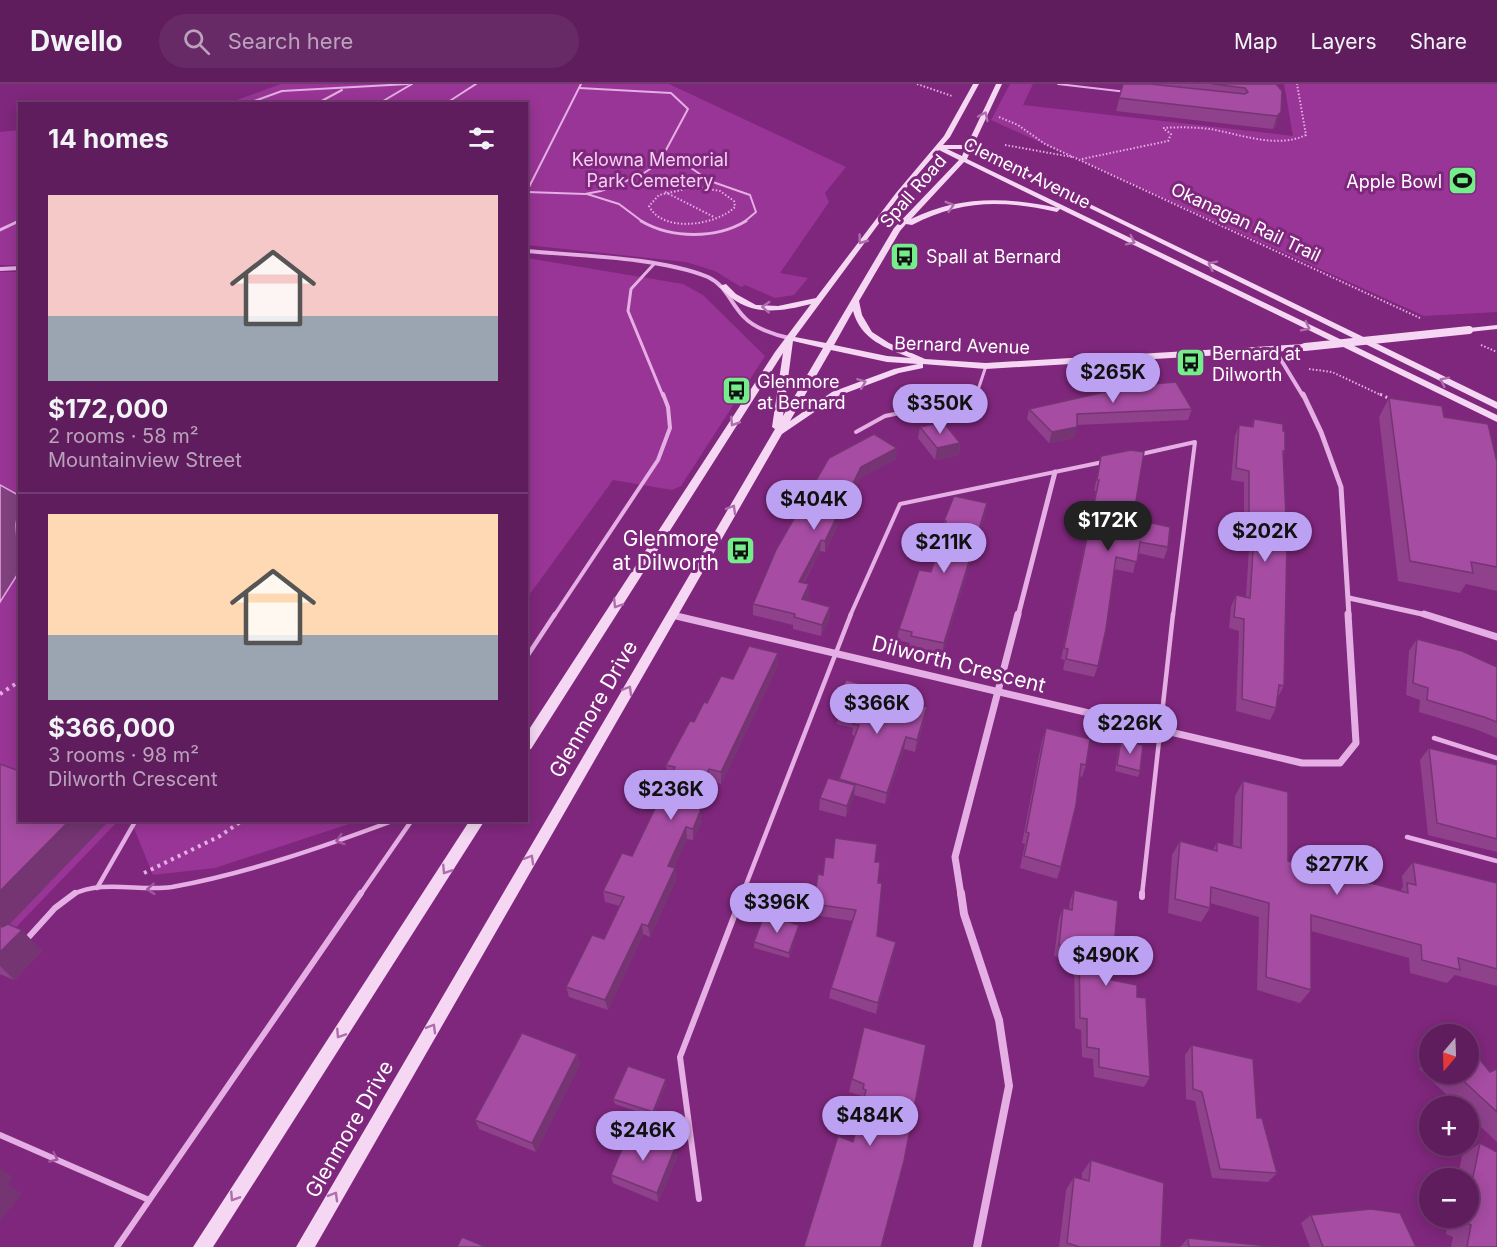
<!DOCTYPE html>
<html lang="en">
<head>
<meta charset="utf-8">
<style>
  body { margin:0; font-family:Inter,sans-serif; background:#682a66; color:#f1f3f6; height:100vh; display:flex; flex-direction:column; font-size:22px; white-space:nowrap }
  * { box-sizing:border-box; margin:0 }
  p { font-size:20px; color:#baa2bc }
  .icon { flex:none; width:33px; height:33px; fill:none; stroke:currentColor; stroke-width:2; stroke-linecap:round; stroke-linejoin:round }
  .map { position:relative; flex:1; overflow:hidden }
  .side { position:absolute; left:18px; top:18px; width:510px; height:720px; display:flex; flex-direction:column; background:#5f1d5d; border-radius:0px; box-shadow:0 3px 15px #0003,0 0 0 2px #733b72 }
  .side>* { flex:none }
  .needle { width:39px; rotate:199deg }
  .fabs { position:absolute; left:1419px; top:940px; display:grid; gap:12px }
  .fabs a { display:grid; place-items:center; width:60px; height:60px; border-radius:50%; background:#5f1d5d; box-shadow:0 3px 15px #0003,0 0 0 2px #733b72; font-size:30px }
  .price { position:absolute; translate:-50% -51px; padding:0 14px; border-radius:21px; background:#bca0f2; color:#111; font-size:20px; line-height:39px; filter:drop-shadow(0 2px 3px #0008) }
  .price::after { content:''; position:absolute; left:50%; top:36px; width:18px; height:14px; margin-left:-9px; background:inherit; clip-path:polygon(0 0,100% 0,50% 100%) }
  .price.on { background:#222; color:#fff }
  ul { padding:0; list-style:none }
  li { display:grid; align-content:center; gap:12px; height:318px; padding:0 30px }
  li+li { border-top:2px solid #733b72 }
  li span { display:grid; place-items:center; height:186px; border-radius:0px; color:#555 }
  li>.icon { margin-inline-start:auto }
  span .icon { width:108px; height:108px; fill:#fffc; stroke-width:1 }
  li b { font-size:26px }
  h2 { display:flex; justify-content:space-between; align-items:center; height:72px; padding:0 30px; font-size:26px }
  header { display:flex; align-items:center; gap:36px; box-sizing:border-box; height:84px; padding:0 30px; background:#5f1d5d; border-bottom:2px solid #733b72 }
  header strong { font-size:28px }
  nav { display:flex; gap:33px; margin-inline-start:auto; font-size:21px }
  .search { width:420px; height:54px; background:#682a66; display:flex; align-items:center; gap:15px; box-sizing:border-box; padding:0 21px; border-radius:33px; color:#baa2bc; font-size:22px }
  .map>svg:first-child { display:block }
  .green { fill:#993596 }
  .water { fill:#82427f; stroke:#e6a3e5; stroke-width:1.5 }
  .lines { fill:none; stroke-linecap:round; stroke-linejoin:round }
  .path-far2 { stroke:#e5aee4; stroke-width:2; stroke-dasharray:1.5 2; stroke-linecap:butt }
  .path-far1 { stroke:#e5aee4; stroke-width:3; stroke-dasharray:2 4; stroke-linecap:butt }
  .path { stroke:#e5aee4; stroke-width:4; stroke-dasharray:3 4.5; stroke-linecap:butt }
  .service-far4 { stroke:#e5aee4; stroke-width:2 }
  .service-far3 { stroke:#e5aee4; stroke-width:3 }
  .service-far2 { stroke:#e5aee4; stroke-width:4 }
  .service-far1 { stroke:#e5aee4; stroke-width:4.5 }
  .service { stroke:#e5aee4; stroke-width:6 }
  .minor-far3 { stroke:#e5aee4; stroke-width:4 }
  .minor-far2 { stroke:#e5aee4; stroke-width:5 }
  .minor-far1 { stroke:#e5aee4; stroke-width:7 }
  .minor { stroke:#e5aee4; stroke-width:8 }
  .secondary { fill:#f5d7f4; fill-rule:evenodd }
  .secondary-bridge { stroke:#f5d7f4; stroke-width:8 }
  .wall { fill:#8f418c }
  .shaded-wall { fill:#743572 }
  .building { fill:#a64ca3; stroke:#743572; stroke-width:1.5 }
  .oneway { stroke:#ae6dac }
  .oneway2 { stroke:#a356a0 }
  .labels { text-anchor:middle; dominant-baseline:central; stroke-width:6; stroke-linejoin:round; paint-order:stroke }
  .far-park-label { font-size:18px; fill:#f5d1f4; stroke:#7f277c }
  .far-street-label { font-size:18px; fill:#fff; stroke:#7f277c }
  .far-poi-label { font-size:18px; fill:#fff; stroke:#7f277c; text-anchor:start }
  .poi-label { font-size:21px; fill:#fff; stroke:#7f277c; text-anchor:end }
  .street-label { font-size:21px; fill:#fff; stroke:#7f277c }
</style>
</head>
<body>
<header>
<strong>Dwello</strong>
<div class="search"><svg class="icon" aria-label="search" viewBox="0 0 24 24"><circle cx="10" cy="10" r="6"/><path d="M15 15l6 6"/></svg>Search here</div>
<nav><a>Map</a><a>Layers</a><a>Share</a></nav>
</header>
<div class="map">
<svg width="1497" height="1163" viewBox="0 0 1497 1163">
  <rect width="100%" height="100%" fill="#7f277c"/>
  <g class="green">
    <polygon points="281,0 669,0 846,83 825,109 829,118 780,189 808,194 794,211 775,214 745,201 741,203 715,187 686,178 527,161 526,20 226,20"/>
    <polygon points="1010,0 1033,0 1023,21 1293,52 1284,0 1497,0 1497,228 1424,232 991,36"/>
    <polygon points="19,46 19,181 0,181 0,48"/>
    <polygon points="527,174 683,200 703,211 765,272 681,402 672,406 613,396 527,514"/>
    <polygon points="0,188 19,188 20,736 118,737 0,860"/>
    <polygon points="131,737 358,737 215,784 153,791"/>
  </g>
  <polygon class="water" points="0,401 20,412 16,441 19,488 0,518"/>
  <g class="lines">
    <g class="path-far2">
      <polyline points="917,0 952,12"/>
      <polyline points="999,33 1018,41 1045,60 1420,234"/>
      <path d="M1163,44c16,-1 31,-1 47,1 30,5 66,20 96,6l-9,-51"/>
      <polyline points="1005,61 1072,73"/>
      <polyline points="1082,75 1168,57 1171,50 1164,45"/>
      <path d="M695,103l25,4 14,10 1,6c-18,18 -72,27 -86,-1l10,-11z"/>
      <polyline points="665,108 714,133"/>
      <polyline points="1481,261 1497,268"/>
      <polyline points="1309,285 1332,288 1383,312"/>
    </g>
    <polyline class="path-far1" points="1380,310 1392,316"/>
    <g class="path">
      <polyline points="0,610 20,597"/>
      <polyline points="144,789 220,752 243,736"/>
    </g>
    <g class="service-far4">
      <polyline points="1058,0 1127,8"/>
      <polyline points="246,20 282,7 408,0"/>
      <polyline points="316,20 342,6"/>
      <polyline points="378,20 412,0"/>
      <polyline points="445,20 476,0"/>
      <polyline points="659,79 691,84 710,97 750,111 756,128 744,138"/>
      <polyline points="527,108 585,110 601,107 641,91 659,79 688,25 671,9 579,4"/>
      <polyline points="526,109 581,0"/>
      <polyline points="587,110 619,120 643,138"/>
      <polyline points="16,138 20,136"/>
    </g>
    <g class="service-far3">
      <path d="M641,137c31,18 75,18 105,0"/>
      <polyline points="0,146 19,137"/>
      <polyline points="654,180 631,205 628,227 663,312"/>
      <polyline points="973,312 977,309 986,282"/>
    </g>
    <g class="service-far2">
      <polyline points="856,348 885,332 969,315 975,310"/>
      <polyline points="1137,371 1195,358 1173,532"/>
      <polyline points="554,532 658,376 670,344 668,323 663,310"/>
      <polyline points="850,532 900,420 1103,378"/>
    </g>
    <g class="service-far1">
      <polyline points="526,574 555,530"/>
      <polyline points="1434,654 1497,674"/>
      <polyline points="1407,753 1497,777"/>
      <polyline points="97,804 136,736"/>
      <path d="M72,811c30,-16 68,-3 100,-8 76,-14 151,-40 223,-67"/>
      <polyline points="360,811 412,736"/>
      <polyline points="742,811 851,530"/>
      <polyline points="1142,811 1173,530"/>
    </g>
    <g class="service">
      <polyline points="1142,813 1142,809"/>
      <polyline points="26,856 55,824 75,809"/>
      <polyline points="0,1051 149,1116"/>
      <polyline points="699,1115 680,973 743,809"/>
      <polyline points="117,1163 361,809"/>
    </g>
    <g class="minor-far3">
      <path d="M526,167c54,5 132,6 182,26 19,9 22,26 36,40 10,11 31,18 45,21"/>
      <polyline points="0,185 20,184"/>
      <polyline points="1275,266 1303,312"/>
    </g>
    <g class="minor-far2">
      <polyline points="1303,310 1321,348 1341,403 1349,532"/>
      <polyline points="1349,514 1431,532"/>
      <polyline points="672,531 676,532"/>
      <polyline points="1018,532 1055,388"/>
    </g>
    <g class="minor-far1">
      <polyline points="1424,530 1497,553"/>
      <polyline points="672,531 1302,679 1340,679 1356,659 1348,530"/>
      <polyline points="961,811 955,773 1018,530"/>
    </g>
    <polyline class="minor" points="961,809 964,830 999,936 1009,1002 977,1163"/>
    <g class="secondary">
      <path d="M973,0h6l-29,53 -7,8h24l29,-61h6l-29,62 16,6 70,37 438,213v7l-442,-218 -70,-37 -14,-4 -4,9 530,256v7l-437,-213 -3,3c-53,-12 -96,-13 -145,13l-6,-1 -6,7 -41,70 3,14 10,17 17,11 36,16 61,4 319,-19 4,3 -4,3 -319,19 -63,-5v4l-24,5 -61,23 -56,38 -467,813h-19l479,-818 -3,-2 11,-74 -252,396 -5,1v-16l249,-382 36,-48c-36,9 -65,13 -92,-18l7,-2 10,10 20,11 22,1 38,-8 80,-105 48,-57zM947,65h18l-3,7zM939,66l20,10 -65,68 -68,115 -31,-6 105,-142zM964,78l94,46c-50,-11 -99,-13 -147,11zM853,227c8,29 33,37 58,47l-24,-2 -53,-11zM793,257l30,7 -40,68zM831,266l56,12 31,2 -24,5 -62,23 -42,29z"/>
      <polygon points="1497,241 1497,245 1469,248 1465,246 1469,244"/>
      <polygon points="470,736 485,736 213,1163 193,1163"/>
    </g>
    <polyline class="secondary-bridge" points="1305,263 1469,246"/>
  </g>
  <g class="wall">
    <polygon points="1123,0 1276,0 1282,7 1277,41 1273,45 1116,27"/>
    <polygon points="1389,314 1444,333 1497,378 1497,507 1466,500 1460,509 1398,497 1379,333"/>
    <polygon points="1029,325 1192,325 1188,336 1077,341 1074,354 1049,359 1027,335"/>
    <polygon points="1254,335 1283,347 1285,367 1283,372 1284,602 1278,613 1276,624 1270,636 1236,627 1239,547 1229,544 1231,523 1236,511 1246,513 1250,448 1244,447 1244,398 1231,396 1235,352 1239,341 1251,343"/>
    <polygon points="920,343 960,359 959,371 935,376 918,354"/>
    <polygon points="1101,372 1133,435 1168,463 1164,475 1138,469 1133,489 1114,485 1098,582 1094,593 1063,586 1065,576 1061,575 1096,407 1094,407"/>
    <polygon points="829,374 896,375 860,394 825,468 820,467 804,499 809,512 806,516 830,534 821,552 793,545 793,541 753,531 753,520"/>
    <polygon points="985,431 942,571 909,563 910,559 897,556 899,545 931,488 940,459 944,437"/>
    <polygon points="1417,555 1497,583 1497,654 1475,645 1419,628 1420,616 1406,611 1409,567"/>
    <polygon points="778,581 721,700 710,697 696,724 702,737 693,756 687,755 673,784 675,784 676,796 650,853 643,850 608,926 569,913 566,903 604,855 620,822 605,818 603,807 632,772 670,693 667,692 666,681 707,619 733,595"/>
    <polygon points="873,603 873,609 927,623 925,635 915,668 904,665 885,720 854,711 846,733 819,726 820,714 838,697 855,652 852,651 853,644 837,640 838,618"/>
    <polygon points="1046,644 1086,681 1082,693 1079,692 1061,783 1057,795 1020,784 1025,760 1022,759 1042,656"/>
    <polygon points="1121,656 1140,687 1138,693 1115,687 1119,662"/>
    <polygon points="1429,664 1497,681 1497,768 1428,751 1420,676"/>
    <polygon points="0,680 107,739 9,841 42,867 14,896 0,890"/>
    <polygon points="1243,697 1288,777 1400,807 1403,803 1402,792 1413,778 1497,799 1497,902 1455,891 1447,899 1410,889 1409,874 1311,847 1311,906 1300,919 1257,906 1259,833 1210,819 1210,824 1201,838 1168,829 1172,771 1180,757 1213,766 1217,758 1233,762 1235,712"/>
    <polygon points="875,778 878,799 877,852 894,868 876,930 829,914 831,904 853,837 813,831 814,820 823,791"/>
    <polygon points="1074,806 1111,896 1137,913 1150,993 1144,1003 1094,993 1093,975 1082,973 1081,946 1075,944 1074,877 1054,872 1059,835 1063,824 1069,826 1070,817"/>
    <polygon points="798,846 789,874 754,864 754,858"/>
    <polygon points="864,943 881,1163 804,1163 838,1052 853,1058 863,1018 861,1017 862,1012 849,1008"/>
    <polygon points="1192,961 1257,1034 1277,1089 1268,1098 1212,1094 1195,1017 1186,1015 1185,971"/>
    <polygon points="577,970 580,980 536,1068 479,1045 475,1036"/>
    <polygon points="1430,976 1430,990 1468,990 1490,988 1497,985 1497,1058 1468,1031 1468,1023 1460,1023 1419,985"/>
    <polygon points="666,1000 653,1033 615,1020 613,1015"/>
    <polygon points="1480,1059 1497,1163 1451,1163 1453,1153 1446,1150 1449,1134 1468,1134 1468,1095 1457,1095 1462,1072"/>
    <polygon points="675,1064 677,1073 658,1118 613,1099 611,1091"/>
    <polygon points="1091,1076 1161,1163 1059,1163 1066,1106 1074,1093 1082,1095 1082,1089"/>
    <polygon points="1311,1131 1416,1163 1310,1163 1301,1139"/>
    <polygon points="1188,1154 1278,1163 1180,1163"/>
  </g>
  <g class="shaded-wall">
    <polygon points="1281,28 1277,41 1273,45 1277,32"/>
    <polygon points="1077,343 1074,354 1049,359 1052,348"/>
    <polygon points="960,359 959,371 935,376 937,364"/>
    <polygon points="897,364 896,375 860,394 825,468 825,457 861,383"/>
    <polygon points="987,419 985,431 942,571 944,559"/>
    <polygon points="821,456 820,467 798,509 799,498"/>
    <polygon points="809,500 809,512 802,527 802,515"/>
    <polygon points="830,523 830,534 821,552 822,541"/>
    <polygon points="778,569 778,581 721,700 721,688"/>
    <polygon points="927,623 925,635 915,668 917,656"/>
    <polygon points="906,653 904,665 885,720 887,709"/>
    <polygon points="709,685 710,697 691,734 690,722"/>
    <polygon points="855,701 854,713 846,733 847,722"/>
    <polygon points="701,725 702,737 693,756 693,745"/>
    <polygon points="70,736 105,736 107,739 6,844 22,846 42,867 14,896 0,882 0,807"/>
    <polygon points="686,743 687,755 669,793 668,782"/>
    <polygon points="675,784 676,796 650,853 648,842"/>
    <polygon points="642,840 643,850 608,926 605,916"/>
    <polygon points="799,841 798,846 789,874 789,869"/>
    <polygon points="896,858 894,868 876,930 878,919"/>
    <polygon points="577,970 580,980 536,1068 532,1059"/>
    <polygon points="666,995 666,1000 653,1033 653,1028"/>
    <polygon points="675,1064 677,1073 658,1118 657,1109"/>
    <polygon points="0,1084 13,1093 8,1100 22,1110 0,1137"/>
  </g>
  <g class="building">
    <polygon points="1123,0 1150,0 1245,10 1248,8 1245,4 1212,0 1276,0 1282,7 1281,28 1277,32 1119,14"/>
    <polygon points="1176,298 1192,325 1077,330 1077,343 1052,348 1029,325 1118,305 1119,303"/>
    <polygon points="1389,314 1442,322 1444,333 1488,340 1497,378 1497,483 1471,478 1473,489 1410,477"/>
    <polygon points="1254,335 1283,340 1283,347 1285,347 1285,367 1283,367 1287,456 1284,602 1279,601 1276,624 1242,615 1244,535 1234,533 1236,511 1250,514 1255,436 1249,435 1249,387 1236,384 1239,341 1253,343"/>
    <polygon points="943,338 960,359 937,364 920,343"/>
    <polygon points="874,350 897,364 861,383 825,457 821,456 799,498 809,500 802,515 830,523 822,541 794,533 795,530 753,520 776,466 829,374"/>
    <polygon points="1131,366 1144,368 1133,435 1170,443 1168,463 1140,458 1137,478 1116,473 1106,545 1098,582 1066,575 1068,565 1064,564 1099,396 1097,396 1101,372"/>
    <polygon points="954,412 987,419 944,559 911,552 912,548 899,545 919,486 931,488 944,448 942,447 946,437 944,437"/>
    <polygon points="1417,555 1462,567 1497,583 1497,638 1484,633 1427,616 1428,604 1413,599"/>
    <polygon points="749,562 778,569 721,688 709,685 690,722 701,725 693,745 686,743 668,782 675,784 648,842 642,840 605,916 566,903 592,851 604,855 624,813 603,807 622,769 632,772 675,683 666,681 690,637 694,638 704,618 707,619 721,592 733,595"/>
    <polygon points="846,596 873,603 871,609 927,623 917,656 906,653 887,709 839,695 859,641 853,640 856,633 838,629 842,619 838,618"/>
    <polygon points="1046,644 1090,655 1086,681 1081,680 1076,721 1061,783 1024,772 1029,749 1026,748"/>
    <polygon points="1121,656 1143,661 1140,687 1117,681"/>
    <polygon points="1429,664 1497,681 1497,755 1437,739"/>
    <polygon points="0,680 16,686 20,683 20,736 70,736 0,807"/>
    <polygon points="828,694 855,701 847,722 820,714"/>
    <polygon points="1243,697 1288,708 1288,777 1408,809 1407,799 1416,801 1413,778 1497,799 1497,885 1458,874 1460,886 1422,876 1421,861 1311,831 1311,906 1266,893 1269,819 1211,803 1210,824 1175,815 1180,757 1217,767 1217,758 1241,764"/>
    <polygon points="835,754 877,760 875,778 880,778 878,799 882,799 877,852 896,858 878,919 831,904 856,826 814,820 818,790 823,791 825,773 833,774"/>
    <polygon points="1074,806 1118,817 1111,896 1137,901 1137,913 1146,914 1150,993 1099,983 1099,965 1087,963 1087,935 1080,934 1079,866 1059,861 1063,824 1072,826"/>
    <polygon points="764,831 799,841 789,869 754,858"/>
    <polygon points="0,839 2,843 8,840 22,846 0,868"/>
    <polygon points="864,943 926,961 904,1077 881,1163 806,1163 804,1162 838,1052 853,1058 866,1006 863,1005 864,1000 852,995"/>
    <polygon points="522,949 577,970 532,1059 475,1036"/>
    <polygon points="1192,961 1253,975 1257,1034 1262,1034 1277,1089 1220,1085 1202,1008 1193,1005"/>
    <polygon points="1468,961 1490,988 1497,985 1497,1028 1456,990 1468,990"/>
    <polygon points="628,982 666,995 653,1028 613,1015"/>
    <polygon points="630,1046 675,1064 657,1109 611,1091"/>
    <polygon points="1480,1059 1497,1068 1497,1163 1467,1163 1471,1141 1464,1138 1465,1134 1468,1134 1468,1117"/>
    <polygon points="1091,1076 1164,1099 1161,1163 1080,1163 1067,1159 1074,1093 1089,1097"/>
    <polygon points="1371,1125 1400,1129 1416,1163 1323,1163 1311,1131"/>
    <polygon points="462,1153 486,1163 457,1163"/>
    <polygon points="1188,1154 1278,1163 1189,1163"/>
  </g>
  <defs><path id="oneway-chevron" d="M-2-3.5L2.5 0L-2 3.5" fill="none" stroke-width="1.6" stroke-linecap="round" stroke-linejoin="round" transform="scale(1.5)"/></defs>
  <g class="oneway">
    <use href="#oneway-chevron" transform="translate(984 32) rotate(-65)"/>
    <use href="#oneway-chevron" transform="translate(950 122) rotate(-17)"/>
    <use href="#oneway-chevron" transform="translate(862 156) rotate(127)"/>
    <use href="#oneway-chevron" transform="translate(1131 157) rotate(26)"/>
    <use href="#oneway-chevron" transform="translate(1212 181) rotate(-154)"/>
    <use href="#oneway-chevron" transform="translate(766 223) rotate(-177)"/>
    <use href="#oneway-chevron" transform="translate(1306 243) rotate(26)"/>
    <use href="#oneway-chevron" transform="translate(1444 297) rotate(-154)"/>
    <use href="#oneway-chevron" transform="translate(862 299) rotate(-21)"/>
    <use href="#oneway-chevron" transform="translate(734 338) rotate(123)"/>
    <use href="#oneway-chevron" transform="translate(732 425) rotate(-60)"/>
    <use href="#oneway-chevron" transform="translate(617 520) rotate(123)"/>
    <use href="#oneway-chevron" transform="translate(628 606) rotate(-60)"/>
    <use href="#oneway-chevron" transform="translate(530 775) rotate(-60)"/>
    <use href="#oneway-chevron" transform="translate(446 786) rotate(123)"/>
    <use href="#oneway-chevron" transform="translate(432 944) rotate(-60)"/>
    <use href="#oneway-chevron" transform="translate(340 950) rotate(123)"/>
    <use href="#oneway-chevron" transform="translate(334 1112) rotate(-60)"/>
    <use href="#oneway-chevron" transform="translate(234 1113) rotate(123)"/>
  </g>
  <g class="oneway2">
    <use href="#oneway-chevron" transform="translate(340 756) rotate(163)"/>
    <use href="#oneway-chevron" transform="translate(151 805) rotate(176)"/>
    <use href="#oneway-chevron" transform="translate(54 1074) rotate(24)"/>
  </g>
  <defs>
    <symbol id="stadium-square" viewBox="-11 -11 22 22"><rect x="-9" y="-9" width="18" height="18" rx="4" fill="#74ed8b" stroke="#7f277c"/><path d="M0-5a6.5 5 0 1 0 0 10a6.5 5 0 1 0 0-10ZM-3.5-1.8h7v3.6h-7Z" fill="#111"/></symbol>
    <symbol id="bus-square" viewBox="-11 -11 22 22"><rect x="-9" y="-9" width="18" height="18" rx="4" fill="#74ed8b" stroke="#7f277c"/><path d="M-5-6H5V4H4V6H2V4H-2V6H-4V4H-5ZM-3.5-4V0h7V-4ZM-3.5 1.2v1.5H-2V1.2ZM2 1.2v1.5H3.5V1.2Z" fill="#111"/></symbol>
  </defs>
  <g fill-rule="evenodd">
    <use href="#stadium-square" x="1446" y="80" width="33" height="33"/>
    <use href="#bus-square" x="888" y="156" width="33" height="33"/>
    <use href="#bus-square" x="1174" y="262" width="33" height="33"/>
    <use href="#bus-square" x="720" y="290" width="33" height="33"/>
    <use href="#bus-square" x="724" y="450" width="33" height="33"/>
  </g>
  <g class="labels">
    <g class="far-park-label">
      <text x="650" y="75">Kelowna Memorial<tspan x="650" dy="21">Park Cemetery</tspan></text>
    </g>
    <g class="far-street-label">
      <text transform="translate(1027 89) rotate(26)">Clement Avenue</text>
      <text transform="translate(913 107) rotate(-49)">Spall Road</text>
      <text transform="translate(1246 138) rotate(25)">Okanagan Rail Trail</text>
      <text transform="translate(962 261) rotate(2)">Bernard Avenue</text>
    </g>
    <g class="far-poi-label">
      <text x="1442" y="97" text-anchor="end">Apple Bowl</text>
      <text x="926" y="172">Spall at Bernard</text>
      <text x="1212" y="269">Bernard at<tspan x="1212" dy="21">Dilworth</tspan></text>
      <text x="757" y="297">Glenmore<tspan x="757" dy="21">at Bernard</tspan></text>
    </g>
    <g class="poi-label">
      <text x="719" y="454">Glenmore<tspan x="719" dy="24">at Dilworth</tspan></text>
    </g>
    <g class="street-label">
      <text transform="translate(959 580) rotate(14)">Dilworth Crescent</text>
      <text transform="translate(593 625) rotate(-60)">Glenmore Drive</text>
      <text transform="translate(349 1045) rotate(-60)">Glenmore Drive</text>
    </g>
  </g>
</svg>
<div class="fabs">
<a><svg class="needle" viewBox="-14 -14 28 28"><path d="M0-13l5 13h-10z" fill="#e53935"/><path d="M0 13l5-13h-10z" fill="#baa2bc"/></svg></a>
<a>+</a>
<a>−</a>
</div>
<b class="price" style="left:1113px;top:320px">$265K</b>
<b class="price" style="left:940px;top:351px">$350K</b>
<b class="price" style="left:814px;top:447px">$404K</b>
<b class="price on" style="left:1108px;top:468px">$172K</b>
<b class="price" style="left:1265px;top:479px">$202K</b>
<b class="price" style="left:944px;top:490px">$211K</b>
<b class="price" style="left:877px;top:651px">$366K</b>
<b class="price" style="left:1130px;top:671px">$226K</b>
<b class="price" style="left:671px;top:737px">$236K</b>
<b class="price" style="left:1337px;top:812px">$277K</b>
<b class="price" style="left:777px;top:850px">$396K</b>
<b class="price" style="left:1106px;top:903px">$490K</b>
<b class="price" style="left:870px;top:1063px">$484K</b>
<b class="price" style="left:643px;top:1078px">$246K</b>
<section class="side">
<h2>14 homes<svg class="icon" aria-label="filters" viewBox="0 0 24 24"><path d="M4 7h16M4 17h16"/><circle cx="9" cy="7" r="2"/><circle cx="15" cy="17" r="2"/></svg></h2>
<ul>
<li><span style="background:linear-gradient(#f6c9c9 65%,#9aa5b1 0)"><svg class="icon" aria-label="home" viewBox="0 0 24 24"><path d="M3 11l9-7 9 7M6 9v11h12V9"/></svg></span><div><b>$172,000</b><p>2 rooms · 58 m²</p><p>Mountainview Street</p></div></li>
<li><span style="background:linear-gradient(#ffd9b3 65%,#9aa5b1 0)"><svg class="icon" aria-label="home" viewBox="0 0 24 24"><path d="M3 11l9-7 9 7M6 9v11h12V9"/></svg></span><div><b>$366,000</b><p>3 rooms · 98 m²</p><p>Dilworth Crescent</p></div></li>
</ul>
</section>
</div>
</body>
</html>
